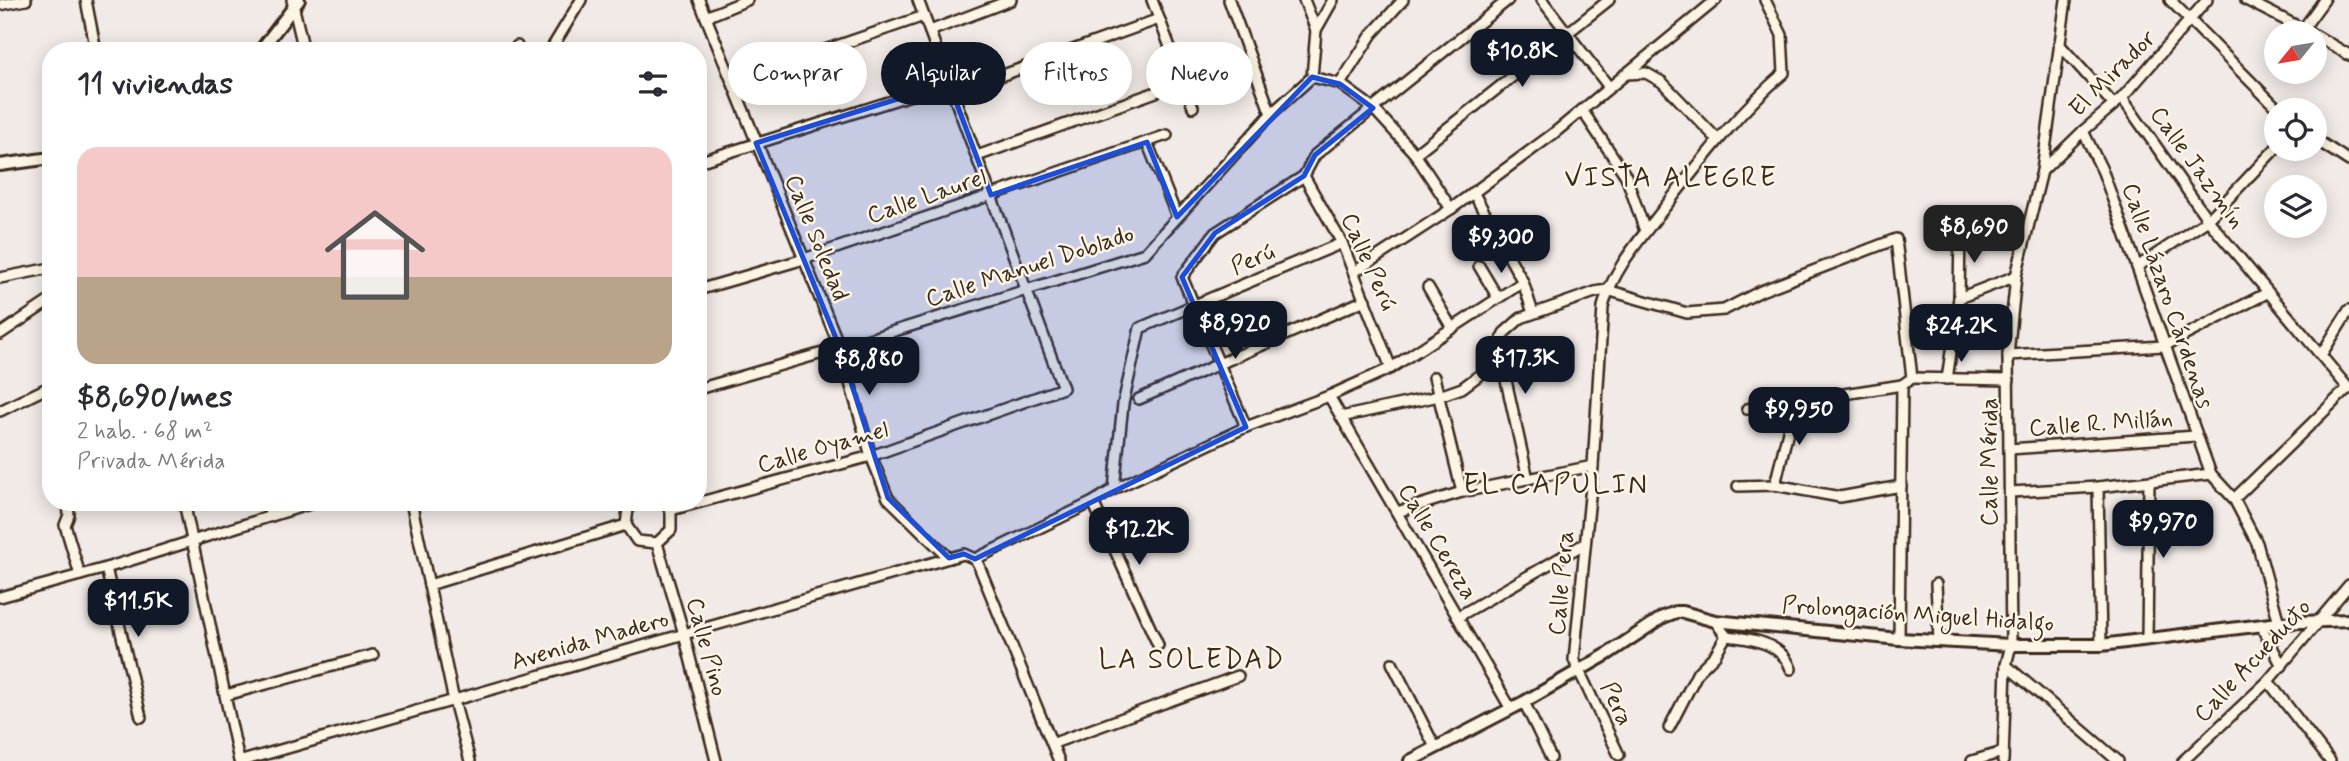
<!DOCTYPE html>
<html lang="es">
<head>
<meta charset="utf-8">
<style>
  body { margin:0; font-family:Mynerve,sans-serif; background:#f7f7f7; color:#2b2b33; height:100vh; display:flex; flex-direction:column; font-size:26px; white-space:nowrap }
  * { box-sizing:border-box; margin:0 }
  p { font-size:23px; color:#7c7c81 }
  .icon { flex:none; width:38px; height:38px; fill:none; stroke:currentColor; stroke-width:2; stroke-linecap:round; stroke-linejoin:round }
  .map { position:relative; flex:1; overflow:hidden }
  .side { position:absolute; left:42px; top:42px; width:665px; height:469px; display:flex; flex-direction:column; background:#fff; border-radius:28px; box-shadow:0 4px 18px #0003 }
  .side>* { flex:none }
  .top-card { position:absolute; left:728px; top:42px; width:665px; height:63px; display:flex; gap:14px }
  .needle { width:46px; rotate:240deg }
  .buttons { position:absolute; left:2264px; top:21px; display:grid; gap:14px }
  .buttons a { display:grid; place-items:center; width:63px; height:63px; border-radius:50%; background:#fff; box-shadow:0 4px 18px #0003; font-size:35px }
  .price { position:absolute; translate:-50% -60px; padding:0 16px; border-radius:14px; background:#111827; color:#fff; font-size:23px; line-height:46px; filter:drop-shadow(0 2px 4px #0008) }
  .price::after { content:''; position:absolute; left:50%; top:42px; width:21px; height:16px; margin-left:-10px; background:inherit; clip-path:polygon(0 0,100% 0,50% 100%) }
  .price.selected { background:#222; color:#fff }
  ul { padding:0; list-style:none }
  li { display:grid; align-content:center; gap:14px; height:371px; padding:0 35px }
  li+li { border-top:2px solid #e1e1e2 }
  li span { display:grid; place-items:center; height:217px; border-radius:21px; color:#555 }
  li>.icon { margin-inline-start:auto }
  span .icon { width:126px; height:126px; fill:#fffc; stroke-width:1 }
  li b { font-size:30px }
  h2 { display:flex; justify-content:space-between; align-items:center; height:84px; padding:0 35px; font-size:30px }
  .pill { padding:0 24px; border-radius:32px; background:#fff; box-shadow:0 4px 18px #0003; font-size:24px; line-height:63px }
  .pill.selected { background:#111827; color:#fff }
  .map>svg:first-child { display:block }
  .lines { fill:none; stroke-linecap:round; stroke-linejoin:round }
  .minor-casing { stroke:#3b2a1e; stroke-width:14 }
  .tertiary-casing { stroke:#3b2a1e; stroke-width:16 }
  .minor { stroke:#fcf5e5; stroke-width:9 }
  .tertiary { stroke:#fcf5e5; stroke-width:10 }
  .marked { fill:#1d4ed8; fill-opacity:0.2; stroke:#1d4ed8; stroke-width:5; stroke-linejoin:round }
  .labels { text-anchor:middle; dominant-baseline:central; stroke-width:5; stroke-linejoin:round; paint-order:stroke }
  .street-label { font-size:24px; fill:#3b2a1e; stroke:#fcf5e5 }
  .quarter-label { font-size:28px; letter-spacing:2px; fill:#3b2a1e; stroke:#fcf5e5 }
</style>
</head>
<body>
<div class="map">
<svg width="2349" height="761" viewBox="0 0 2349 761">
  <rect width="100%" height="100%" fill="#f1eae7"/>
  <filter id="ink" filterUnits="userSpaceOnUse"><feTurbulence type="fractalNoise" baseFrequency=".0143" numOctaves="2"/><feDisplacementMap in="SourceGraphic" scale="14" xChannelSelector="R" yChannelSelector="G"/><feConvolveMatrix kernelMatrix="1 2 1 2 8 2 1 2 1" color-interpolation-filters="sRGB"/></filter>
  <g filter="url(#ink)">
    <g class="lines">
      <defs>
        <g id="minor">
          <polyline points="86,0 96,51"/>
          <polyline points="292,0 304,51"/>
          <polyline points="699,0 840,348 871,456 888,498 949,558 964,554 975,559 979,566 1059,761"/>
          <polyline points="1152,0 1193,107"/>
          <polyline points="1229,0 1271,114"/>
          <polyline points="1304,0 1316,30"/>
          <polyline points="1542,0 1609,87"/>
          <polyline points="2170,0 2279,110"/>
          <polyline points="2246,0 2311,33"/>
          <polyline points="0,5 26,0"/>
          <polyline points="706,17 747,0"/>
          <polyline points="2303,29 2324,0"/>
          <polyline points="930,31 1011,0"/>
          <polyline points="2315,35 2349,55"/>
          <polyline points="2059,44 2114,105"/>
          <polyline points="517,46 519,51"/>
          <polyline points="550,51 581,0"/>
          <polyline points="1625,74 1646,73 1662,82 1718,140"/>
          <polyline points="1312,77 1340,84 1373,108 1415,154 1451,209"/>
          <polyline points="734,81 924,16"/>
          <polyline points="1340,84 1372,34 1403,0"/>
          <polyline points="953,93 1159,19"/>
          <polyline points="2122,98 2208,220 2349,389"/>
          <polyline points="1582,110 1626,176 1645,231"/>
          <polyline points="2083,131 2103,172 2211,474 2234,499 2257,543 2279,623"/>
          <polyline points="2315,139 2349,161"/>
          <polyline points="1147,142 1177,217"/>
          <polyline points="1415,154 1609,0"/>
          <polyline points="977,156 1184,82"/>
          <polyline points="698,162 949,83"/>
          <polyline points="2042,171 2083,131 2122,98 2207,0"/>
          <polyline points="1304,176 1342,243 1391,368"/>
          <polyline points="1473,192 1523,282 1533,313"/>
          <polyline points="1479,266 1498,298"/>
          <polyline points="2137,267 2208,220 2277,147"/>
          <polyline points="1354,272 1451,209 1553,134 1716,0"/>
          <polyline points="0,278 51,268"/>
          <polyline points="1428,287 1452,328"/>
          <polyline points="698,290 804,259 1167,135"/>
          <polyline points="1959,298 2016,276"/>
          <polyline points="0,334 51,300"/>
          <polyline points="2008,355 2164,346 2267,293"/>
          <polyline points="2321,355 2349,310"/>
          <polyline points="1434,377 1462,492"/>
          <polyline points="1912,378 2009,380"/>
          <polyline points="1947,379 1959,298 1960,231"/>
          <polyline points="698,389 840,348 1145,253 1271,114 1312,77 1316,30 1333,0"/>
          <polyline points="1329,396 1511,709"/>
          <polyline points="1139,399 1365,300"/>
          <polyline points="1747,409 1902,385"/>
          <polyline points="0,411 51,386"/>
          <polyline points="1341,417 1439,396 1462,388 1501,359"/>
          <polyline points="1246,427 1182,277 1215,233 1304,176 1315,155 1508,0"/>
          <polyline points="2009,449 2196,436"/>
          <polyline points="1528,479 1499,349 1504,333 1521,318 1595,292 1607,290 1687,313 1724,310 1761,291 1896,239 1912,378 1902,385 1899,639"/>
          <polyline points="1775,485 1795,402"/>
          <polyline points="1738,486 1775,485 1840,497 1901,486"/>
          <polyline points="2098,487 2101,645"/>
          <polyline points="1114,489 1123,404 1140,328 1342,243"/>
          <polyline points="2010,492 2098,487 2211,474"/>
          <polyline points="2234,499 2348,388"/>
          <polyline points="68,502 69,515 65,525 80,575"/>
          <polyline points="184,502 239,761"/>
          <polyline points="267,502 271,516"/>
          <polyline points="411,502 454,701 470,761"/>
          <polyline points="636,502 628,509 626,525 637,541 657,543 671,530 671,510 663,502"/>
          <polyline points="1093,502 1158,645"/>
          <polyline points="671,510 871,456 1063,388 918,0"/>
          <polyline points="1397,512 1462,492 1593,466"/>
          <polyline points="657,543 684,634 716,761"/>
          <polyline points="975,559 1093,502 1114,489 1246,427 1329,396 1391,368 1523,282"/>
          <polyline points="106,568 141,717"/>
          <polyline points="1936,584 1939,640"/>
          <polyline points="429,585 626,525"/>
          <polyline points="0,597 106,568 316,502"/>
          <polyline points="1459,616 1584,544"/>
          <path d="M1715,621l11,15c25,2 56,7 65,33"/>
          <polyline points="2261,626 2282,666"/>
          <polyline points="2147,639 2149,482"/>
          <polyline points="1392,663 1435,747"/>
          <polyline points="2006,665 2118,761"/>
          <polyline points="2268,681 2330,761"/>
          <polyline points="226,695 373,655"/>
          <polyline points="1524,702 1551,758"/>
          <polyline points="1669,728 1698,672 1715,655 1726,636"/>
          <polyline points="1054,743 1238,676"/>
          <path d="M1619,755l-45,-95 19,-194 10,-159c9,-37 39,-70 62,-100 37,-47 73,-95 119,-134l-2,-38 -17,-35"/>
          <polyline points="242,761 949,558"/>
          <polyline points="1972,761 2003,752"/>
          <polyline points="2003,761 2006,665 2011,645 2008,355 2016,276 2042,171 2066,0"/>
          <polyline points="2183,761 2268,681 2349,585"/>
        </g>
        <g id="tertiary">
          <polyline points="260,51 299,0"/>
          <polyline points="0,165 51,158"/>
          <polyline points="1410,761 1524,702 1606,655 1663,617 1676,612 1683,612 1715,621 1899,639 2011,645 2101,645 2279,623 2349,620"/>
        </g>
      </defs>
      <use href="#minor" class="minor-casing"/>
      <use href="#tertiary" class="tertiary-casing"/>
      <use href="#minor" class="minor"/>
      <use href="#tertiary" class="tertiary"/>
    </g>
  </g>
  <path class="marked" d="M1312,77l28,7 33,24 -58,47 -11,21 -89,57 -33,44 64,150 -271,132 -11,-5 -15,4 -61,-60 -48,-150 -84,-205 193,-60 42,112 156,-53 30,75z"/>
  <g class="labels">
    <g class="street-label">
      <text transform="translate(2113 74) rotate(-45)">El Mirador</text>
      <text transform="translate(2197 168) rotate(54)">Calle Jazmín</text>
      <text transform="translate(927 197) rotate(-19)">Calle Laurel</text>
      <text transform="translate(816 238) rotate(68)">Calle Soledad</text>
      <text transform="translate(1253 260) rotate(-23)">Perú</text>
      <text transform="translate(1368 262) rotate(66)">Calle Perú</text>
      <text transform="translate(1030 267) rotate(-18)">Calle Manuel Doblado</text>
      <text transform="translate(2167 296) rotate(71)">Calle Lázaro Cárdenas</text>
      <text transform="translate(2101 424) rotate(-4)">Calle R. Millán</text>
      <text transform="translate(823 448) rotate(-16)">Calle Oyamel</text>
      <text transform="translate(1990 462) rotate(-90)">Calle Mérida</text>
      <text transform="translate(1437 542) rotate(59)">Calle Cereza</text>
      <text transform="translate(1562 583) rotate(-85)">Calle Pera</text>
      <text transform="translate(1918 615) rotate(4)">Prolongación Miguel Hidalgo</text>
      <text transform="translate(590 641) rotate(-16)">Avenida Madero</text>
      <text transform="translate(706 647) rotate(75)">Calle Pino</text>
      <text transform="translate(2253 661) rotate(-47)">Calle Acueducto</text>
      <text transform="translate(1616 704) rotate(65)">Pera</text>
    </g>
    <g class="quarter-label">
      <text x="1671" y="178">VISTA ALEGRE</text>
      <text x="1556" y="485">EL CAPULIN</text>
      <text x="1192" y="660">LA SOLEDAD</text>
    </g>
  </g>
</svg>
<div class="buttons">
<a><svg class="needle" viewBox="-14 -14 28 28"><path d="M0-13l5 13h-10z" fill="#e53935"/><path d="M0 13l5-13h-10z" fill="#7c7c81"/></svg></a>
<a><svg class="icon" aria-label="locate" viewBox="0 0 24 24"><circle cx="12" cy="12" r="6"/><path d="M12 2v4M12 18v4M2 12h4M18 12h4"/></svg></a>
<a><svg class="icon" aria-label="layers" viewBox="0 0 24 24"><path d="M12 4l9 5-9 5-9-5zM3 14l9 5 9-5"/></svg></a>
</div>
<b class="price" style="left:1522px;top:89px">$10.8K</b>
<b class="price selected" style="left:1974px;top:265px">$8,690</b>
<b class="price" style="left:1501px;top:275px">$9,300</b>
<b class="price" style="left:1235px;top:361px">$8,920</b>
<b class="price" style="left:1961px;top:364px">$24.2K</b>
<b class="price" style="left:1525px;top:396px">$17.3K</b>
<b class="price" style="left:869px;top:397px">$8,880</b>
<b class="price" style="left:1799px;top:447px">$9,950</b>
<b class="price" style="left:2163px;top:560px">$9,970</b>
<b class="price" style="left:1139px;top:567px">$12.2K</b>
<b class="price" style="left:138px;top:639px">$11.5K</b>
<div class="top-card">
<a class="pill">Comprar</a>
<a class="pill selected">Alquilar</a>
<a class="pill">Filtros</a>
<a class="pill">Nuevo</a>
</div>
<section class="side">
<h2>11 viviendas<svg class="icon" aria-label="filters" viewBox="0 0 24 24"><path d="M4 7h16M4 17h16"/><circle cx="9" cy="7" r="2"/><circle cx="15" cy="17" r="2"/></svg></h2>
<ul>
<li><span style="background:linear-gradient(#f6c9c9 60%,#b9a48a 0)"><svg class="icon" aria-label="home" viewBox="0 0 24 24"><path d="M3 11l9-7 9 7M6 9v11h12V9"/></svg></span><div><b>$8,690/mes</b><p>2 hab. · 68 m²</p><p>Privada Mérida</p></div></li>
</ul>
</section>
</div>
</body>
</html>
